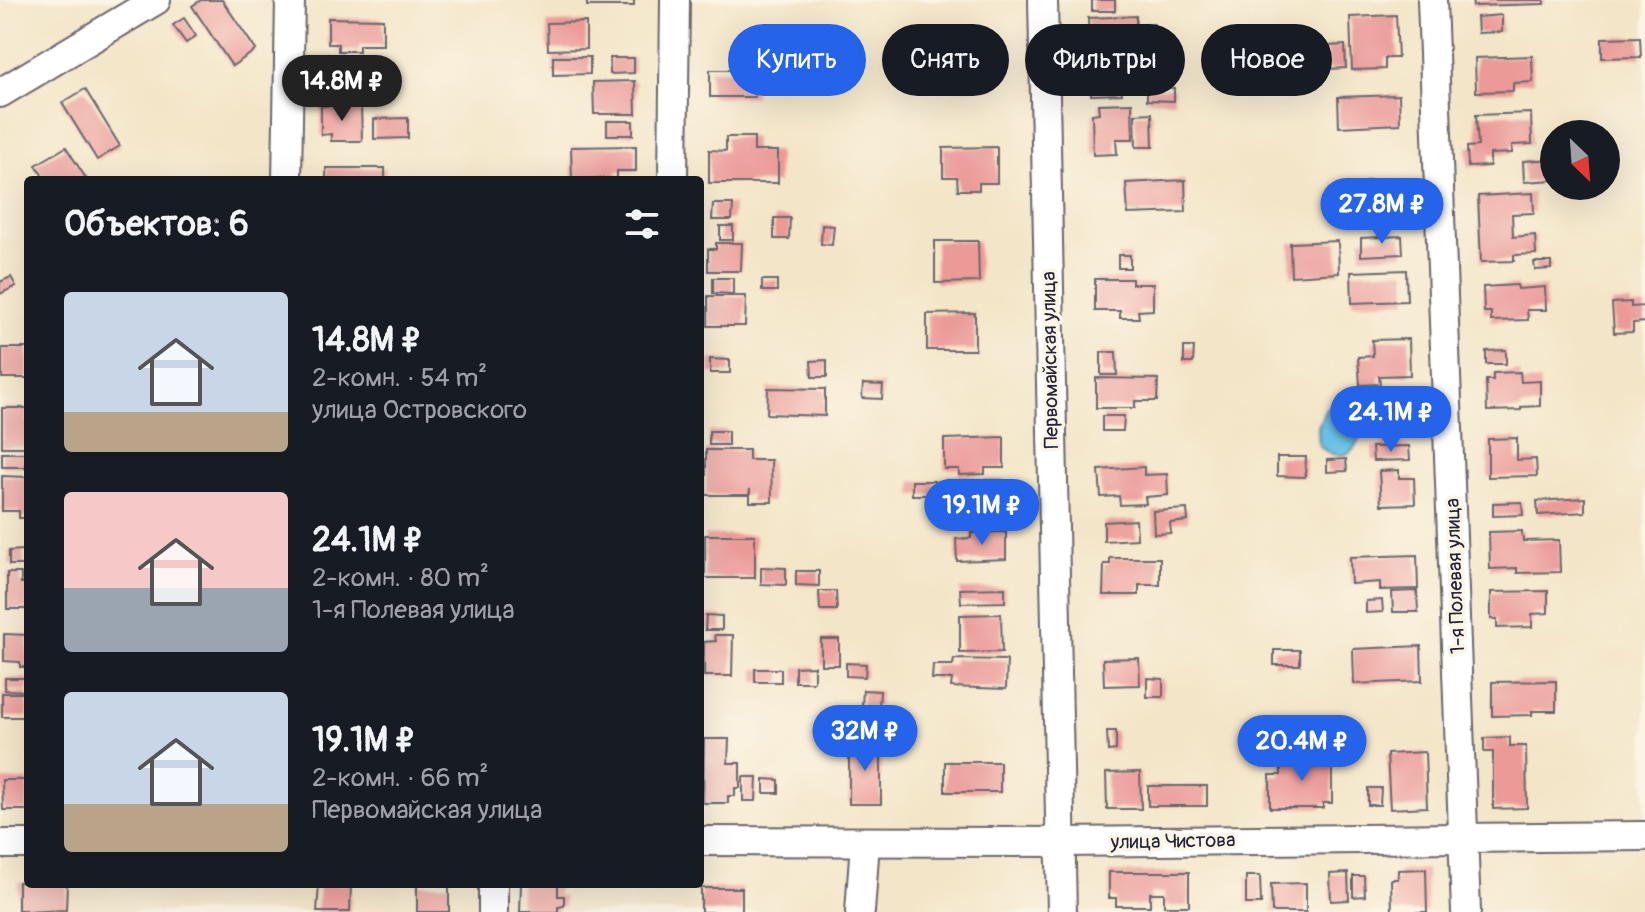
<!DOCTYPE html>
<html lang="ru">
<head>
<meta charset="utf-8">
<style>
  body { margin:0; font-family:Pangolin,sans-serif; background:#20242c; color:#f1f3f6; height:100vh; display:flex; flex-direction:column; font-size:30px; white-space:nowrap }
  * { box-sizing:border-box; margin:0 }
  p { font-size:26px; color:#9ea1a6 }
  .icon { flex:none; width:44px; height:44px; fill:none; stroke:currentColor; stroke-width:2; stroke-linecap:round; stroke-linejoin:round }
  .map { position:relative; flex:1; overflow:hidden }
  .side { position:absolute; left:24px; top:176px; width:680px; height:712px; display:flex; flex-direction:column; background:#171b24; border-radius:8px; box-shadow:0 8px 32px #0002 }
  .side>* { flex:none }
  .guide { position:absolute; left:728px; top:24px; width:760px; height:72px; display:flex; gap:16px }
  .needle { width:52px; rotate:155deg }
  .controls { position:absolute; left:1540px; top:120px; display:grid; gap:16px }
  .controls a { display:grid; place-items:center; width:80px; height:80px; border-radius:50%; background:#171b24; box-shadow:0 8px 32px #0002; font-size:40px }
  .price { position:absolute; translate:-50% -68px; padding:0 18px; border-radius:28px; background:#2563eb; color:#fff; font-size:26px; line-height:52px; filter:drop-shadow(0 2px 4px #0008) }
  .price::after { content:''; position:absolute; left:50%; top:48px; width:24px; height:18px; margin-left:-12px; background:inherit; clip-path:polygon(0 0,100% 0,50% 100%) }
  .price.on { background:#222; color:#fff }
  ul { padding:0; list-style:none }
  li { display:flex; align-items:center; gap:24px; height:200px; padding:0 40px }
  li span { display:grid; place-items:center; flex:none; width:224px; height:160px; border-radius:8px; color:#555 }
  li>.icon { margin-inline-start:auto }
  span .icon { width:96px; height:96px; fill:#fffc; stroke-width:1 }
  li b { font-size:34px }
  h2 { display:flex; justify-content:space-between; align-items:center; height:96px; padding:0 40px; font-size:34px }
  .pill { padding:0 28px; border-radius:36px; background:#171b24; box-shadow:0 8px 32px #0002; font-size:28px; line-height:72px }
  .pill.on { background:#2563eb; color:#fff }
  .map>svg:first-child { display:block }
  .water { fill:#69c1e6; stroke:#467290; stroke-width:2 }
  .building { fill:#eb9a98 }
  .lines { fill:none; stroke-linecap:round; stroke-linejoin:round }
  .street-casing { stroke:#6b666c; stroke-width:32 }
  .street { stroke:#fff; stroke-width:28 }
  .labels { text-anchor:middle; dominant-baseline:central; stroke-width:7; stroke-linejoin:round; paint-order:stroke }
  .street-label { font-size:20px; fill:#22223b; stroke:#fcf5e5 }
</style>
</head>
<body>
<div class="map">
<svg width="1645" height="912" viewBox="0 0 1645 912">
  <rect width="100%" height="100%" fill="#fcf5e5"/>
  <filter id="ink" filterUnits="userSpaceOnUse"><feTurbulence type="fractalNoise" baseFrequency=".0125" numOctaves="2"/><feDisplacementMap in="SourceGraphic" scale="16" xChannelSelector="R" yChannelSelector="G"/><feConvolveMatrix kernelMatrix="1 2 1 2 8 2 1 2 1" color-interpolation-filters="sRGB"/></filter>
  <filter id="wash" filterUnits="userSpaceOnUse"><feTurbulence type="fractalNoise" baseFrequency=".006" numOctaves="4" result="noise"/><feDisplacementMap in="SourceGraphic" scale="32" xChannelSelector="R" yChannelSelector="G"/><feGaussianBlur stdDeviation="1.8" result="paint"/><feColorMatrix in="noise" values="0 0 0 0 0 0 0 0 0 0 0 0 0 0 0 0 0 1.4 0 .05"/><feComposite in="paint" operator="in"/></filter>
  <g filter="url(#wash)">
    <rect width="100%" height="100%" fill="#f3e5c8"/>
    <path class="water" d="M1341,405l18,8 5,14c-8,26 -21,38 -45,19l-1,-19 8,-19z"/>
    <g id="blocks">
      <g class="building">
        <polygon points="201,0 222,0 256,50 232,66 192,6"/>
        <rect x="587" y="0" width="47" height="6"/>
        <rect x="1092" y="0" width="23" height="11"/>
        <polygon points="1472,0 1544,0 1544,4 1473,6"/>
        <polygon points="1396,15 1398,58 1385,58 1385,69 1352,70 1350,17"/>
        <polygon points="1502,15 1502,32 1478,33 1477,17"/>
        <polygon points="1136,16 1136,25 1154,24 1155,54 1124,56 1124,45 1089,46 1088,18"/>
        <polygon points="184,18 196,36 186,43 173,25"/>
        <polygon points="328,18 383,19 383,45 359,45 359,51 338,51 338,44 328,44"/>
        <polygon points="586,22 586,49 548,50 547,23"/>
        <polygon points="1640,37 1641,57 1602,58 1602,38"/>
        <polygon points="1345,45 1346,68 1328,69 1327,46"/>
        <polygon points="1532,56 1533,82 1513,83 1513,91 1476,92 1475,58"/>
        <polygon points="553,57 590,57 590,74 553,75"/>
        <polygon points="610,58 634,58 634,73 610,74"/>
        <polygon points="994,60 995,88 940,89 939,61"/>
        <rect x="766" y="63" width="13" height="11"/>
        <polygon points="710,70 746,70 746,83 755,83 755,97 710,97"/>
        <polygon points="1121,75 1122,94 1091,95 1090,77"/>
        <polygon points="635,81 636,114 594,114 593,82"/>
        <polygon points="1147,88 1174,88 1174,101 1147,100"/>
        <polygon points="85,89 120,146 97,160 62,103"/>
        <polygon points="1399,95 1400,124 1339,127 1338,97"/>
        <polygon points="1132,103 1133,139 1116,139 1117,154 1093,155 1092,114 1099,113 1098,104"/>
        <polygon points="361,105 362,141 331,141 331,134 321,135 321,106"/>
        <polygon points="1152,113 1153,147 1136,147 1135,114"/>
        <polygon points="1531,113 1532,144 1512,145 1512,153 1490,154 1490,166 1468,167 1467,147 1478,146 1476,115"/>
        <polygon points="408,118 408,138 374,139 374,119"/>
        <rect x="607" y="121" width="26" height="14"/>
        <polygon points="726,137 754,137 754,151 778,151 778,183 709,183 709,150 726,151"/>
        <polygon points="636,146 636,171 617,171 617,178 572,179 571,147"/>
        <polygon points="66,147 87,180 45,180 36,165"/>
        <polygon points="997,147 997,183 979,183 979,190 958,190 957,177 943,177 943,148"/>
        <polygon points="1554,159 1554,180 1524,182 1523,161"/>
        <rect x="326" y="168" width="59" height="12"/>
        <polygon points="1185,180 1186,212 1128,214 1126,183"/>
        <polygon points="1403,180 1404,213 1350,215 1349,188 1365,187 1365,181"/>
        <polygon points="1533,193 1534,213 1512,214 1513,237 1535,235 1536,254 1514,255 1514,261 1481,262 1478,196"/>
        <polygon points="713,204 733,204 732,220 712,220"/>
        <polygon points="774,218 790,218 789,239 774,239"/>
        <polygon points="822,225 834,226 832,245 821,244"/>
        <rect x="720" y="226" width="13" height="14"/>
        <polygon points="1402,236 1403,254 1361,256 1361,238"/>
        <polygon points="935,241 978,241 979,282 935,283"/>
        <polygon points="1338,241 1339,273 1291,276 1290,243"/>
        <polygon points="716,243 742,243 741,271 708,271 708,249 716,249"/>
        <rect x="1118" y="255" width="12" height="13"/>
        <polygon points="1534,262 1551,262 1551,269 1535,270"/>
        <polygon points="1406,270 1407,301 1352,303 1351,272"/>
        <polygon points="11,277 16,286 0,294 0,282"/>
        <polygon points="713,278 733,278 733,294 713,293"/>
        <polygon points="1095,279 1132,279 1132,284 1153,284 1153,310 1138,311 1139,318 1120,318 1120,311 1095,311"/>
        <rect x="762" y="280" width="15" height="11"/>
        <polygon points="1517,285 1518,289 1545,287 1546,310 1527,310 1528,320 1491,321 1491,312 1484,312 1483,287"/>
        <polygon points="708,296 746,296 745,326 708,326"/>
        <polygon points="1631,302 1631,307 1645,306 1645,322 1633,323 1633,332 1614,333 1612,303"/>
        <polygon points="975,313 975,350 927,350 927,314"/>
        <polygon points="1409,339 1410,375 1379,376 1380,384 1360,385 1358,357 1373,356 1372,340"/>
        <polygon points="1184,347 1194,347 1193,363 1184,363"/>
        <rect x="2" y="348" width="26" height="30"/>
        <polygon points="1506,350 1506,364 1486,364 1486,351"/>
        <polygon points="1101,352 1116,352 1117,375 1101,375"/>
        <polygon points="710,359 730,360 730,373 710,373"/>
        <polygon points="827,360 827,377 812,377 811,361"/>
        <polygon points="1520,372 1521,382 1540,381 1540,406 1521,407 1521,410 1487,411 1486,380 1493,380 1493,373"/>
        <polygon points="1096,378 1158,379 1157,401 1135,401 1135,408 1096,408"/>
        <polygon points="863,384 883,385 882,399 862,398"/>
        <polygon points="768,388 825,389 825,416 767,414"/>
        <polygon points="1395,399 1396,424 1374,425 1373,400"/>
        <rect x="2" y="408" width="26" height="39"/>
        <polygon points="1102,416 1124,416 1123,431 1102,431"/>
        <rect x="709" y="431" width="19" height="14"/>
        <polygon points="1004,437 1004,468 985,468 985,474 959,475 959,469 944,469 944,439"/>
        <polygon points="1517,438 1517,460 1536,459 1537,476 1488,477 1488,439"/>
        <polygon points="1409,446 1410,460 1373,461 1372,447"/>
        <polygon points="706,450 749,450 749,460 771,460 772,502 750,502 750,489 749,495 706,495"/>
        <rect x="2" y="453" width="24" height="14"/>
        <polygon points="1277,457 1306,457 1305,477 1277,476"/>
        <polygon points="1346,459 1347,471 1327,472 1327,460"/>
        <polygon points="1144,467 1144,475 1167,474 1168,495 1145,497 1146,504 1120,505 1119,496 1101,497 1099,470"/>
        <polygon points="1399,470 1399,478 1414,478 1415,504 1381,505 1379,471"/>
        <polygon points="2,476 28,477 28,518 19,518 19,511 2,511"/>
        <rect x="946" y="480" width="57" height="18"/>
        <rect x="912" y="481" width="22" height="14"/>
        <polygon points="1585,498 1585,512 1538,515 1537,501"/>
        <polygon points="1522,502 1523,515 1493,516 1493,503"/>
        <polygon points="1187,509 1188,521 1170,523 1171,533 1154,534 1153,511"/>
        <polygon points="1136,520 1137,539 1104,541 1104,522"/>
        <polygon points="1522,531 1523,541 1559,540 1560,572 1517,573 1517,568 1490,569 1489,532"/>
        <polygon points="1006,532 1006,559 957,561 956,539 971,538 971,533"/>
        <rect x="705" y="535" width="50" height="43"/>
        <polygon points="23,550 24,565 9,565 9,551"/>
        <polygon points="1417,555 1418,589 1380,590 1380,582 1351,584 1350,557"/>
        <polygon points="1110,558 1160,558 1160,585 1139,585 1139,595 1103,595 1104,564 1110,564"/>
        <polygon points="761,567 786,568 786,585 761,584"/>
        <polygon points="796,571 819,571 819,586 796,585"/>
        <polygon points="7,573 21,573 21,583 28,583 28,609 7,609"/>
        <polygon points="1005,588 1005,602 961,603 960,589"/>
        <polygon points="819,591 836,591 837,610 820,610"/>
        <polygon points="1417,591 1418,612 1393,612 1392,592"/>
        <polygon points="1548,591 1548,613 1532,614 1532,627 1497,628 1497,619 1491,619 1491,592"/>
        <polygon points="1382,600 1383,612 1366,613 1366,601"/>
        <polygon points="1001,614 1002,652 960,653 960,615"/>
        <polygon points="706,615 722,616 722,630 705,630"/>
        <polygon points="4,634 28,635 28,667 20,667 20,662 4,661"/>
        <polygon points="715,635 733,635 732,676 704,676 704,642 716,641"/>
        <rect x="821" y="639" width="18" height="26"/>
        <polygon points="1421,646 1422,681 1354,684 1353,649"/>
        <rect x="1274" y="650" width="26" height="15"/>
        <polygon points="1139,658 1140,685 1104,686 1103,659"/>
        <polygon points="954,659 1007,660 1006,689 951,687 952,679 932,679 933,665 953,665"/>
        <polygon points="846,663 866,664 865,677 846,676"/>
        <polygon points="814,666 814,682 795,682 795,667"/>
        <rect x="755" y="669" width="26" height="13"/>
        <polygon points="5,678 28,678 28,691 5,690"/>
        <polygon points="1147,678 1163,679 1163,697 1147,697"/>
        <polygon points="1556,681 1556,711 1532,711 1532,715 1492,716 1492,682"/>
        <polygon points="863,690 880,691 879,707 862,706"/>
        <polygon points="2,693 27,693 28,717 2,717"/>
        <rect x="1325" y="719" width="19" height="30"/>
        <polygon points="1107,731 1116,731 1116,750 1108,751"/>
        <polygon points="1510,737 1510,746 1526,746 1527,808 1493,809 1493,752 1484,752 1484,738"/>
        <polygon points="704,739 729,739 728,763 740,763 740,788 735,788 735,796 728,796 728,803 703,803"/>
        <rect x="849" y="742" width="32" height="62"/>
        <polygon points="1425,752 1427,807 1390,809 1387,754"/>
        <polygon points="1281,755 1332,756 1332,803 1323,803 1323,808 1270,808 1270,775 1281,775"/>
        <rect x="945" y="762" width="55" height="30"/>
        <polygon points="1140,772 1141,809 1107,809 1106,773"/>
        <polygon points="743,777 757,777 756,801 743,801"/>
        <polygon points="764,779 779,780 779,793 764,793"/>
        <polygon points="2,780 28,780 28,810 3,810"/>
        <rect x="1148" y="786" width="59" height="20"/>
        <polygon points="1368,788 1381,788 1380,805 1368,805"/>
        <polygon points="1426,869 1427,912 1392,912 1391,879 1398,879 1398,870"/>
        <polygon points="1109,872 1189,872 1189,906 1164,906 1164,893 1150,893 1150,906 1116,906 1116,898 1109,898"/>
        <polygon points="1348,873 1349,900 1331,901 1330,874"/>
        <polygon points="1246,876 1260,876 1261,904 1246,904"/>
        <polygon points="1353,876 1364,876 1365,896 1353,897"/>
        <polygon points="18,882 67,884 66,910 26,912 26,910 18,910"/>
        <polygon points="1306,883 1306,912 1272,912 1271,884"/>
        <polygon points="319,884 351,884 350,912 317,912"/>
        <rect x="417" y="884" width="32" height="28"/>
        <polygon points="521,884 558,884 558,896 564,896 564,906 558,907 558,912 520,912"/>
        <rect x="701" y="888" width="41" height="24"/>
      </g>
    </g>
  </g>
  <g filter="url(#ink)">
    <use href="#blocks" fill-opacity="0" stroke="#6b666c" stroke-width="2"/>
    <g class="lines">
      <defs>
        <g id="street">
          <polyline points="1043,0 1062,912"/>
          <polyline points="1432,0 1466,912"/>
          <polyline points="0,93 156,0"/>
          <polyline points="287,180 290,0"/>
          <polyline points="673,180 675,0"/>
          <polyline points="700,841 1060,842 1645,836"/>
          <polyline points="0,844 28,844"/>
          <polyline points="493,912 493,884"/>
          <polyline points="860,912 865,842"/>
        </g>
      </defs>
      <use href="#street" class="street-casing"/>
      <use href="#street" class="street"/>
    </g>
  </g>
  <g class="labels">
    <g class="street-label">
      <text transform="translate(1050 360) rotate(-91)">Первомайская улица</text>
      <text transform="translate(1455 576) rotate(-92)">1-я Полевая улица</text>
      <text transform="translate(1173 841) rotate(-1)">улица Чистова</text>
    </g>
  </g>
</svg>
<div class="controls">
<a><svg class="needle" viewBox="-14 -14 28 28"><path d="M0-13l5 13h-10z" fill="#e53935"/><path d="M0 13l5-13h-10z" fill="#9ea1a6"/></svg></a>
</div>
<b class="price on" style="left:342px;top:123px">14.8M ₽</b>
<b class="price" style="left:1382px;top:246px">27.8M ₽</b>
<b class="price" style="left:1391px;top:454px">24.1M ₽</b>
<b class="price" style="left:982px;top:547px">19.1M ₽</b>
<b class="price" style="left:865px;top:773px">32M ₽</b>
<b class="price" style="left:1302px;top:783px">20.4M ₽</b>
<div class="guide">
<a class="pill on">Купить</a>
<a class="pill">Снять</a>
<a class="pill">Фильтры</a>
<a class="pill">Новое</a>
</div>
<section class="side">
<h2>Объектов: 6<svg class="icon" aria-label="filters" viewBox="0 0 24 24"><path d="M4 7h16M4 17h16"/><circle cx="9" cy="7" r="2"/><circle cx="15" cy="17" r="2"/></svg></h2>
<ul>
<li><span style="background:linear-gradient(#c9d6e8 75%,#b9a48a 0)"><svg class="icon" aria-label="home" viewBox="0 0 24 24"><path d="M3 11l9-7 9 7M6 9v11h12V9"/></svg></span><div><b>14.8M ₽</b><p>2-комн. · 54 m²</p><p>улица Островского</p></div></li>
<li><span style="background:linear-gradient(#f6c9c9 60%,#9aa5b1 0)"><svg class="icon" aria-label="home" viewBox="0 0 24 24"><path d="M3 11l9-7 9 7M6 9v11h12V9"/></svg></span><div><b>24.1M ₽</b><p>2-комн. · 80 m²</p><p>1-я Полевая улица</p></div></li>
<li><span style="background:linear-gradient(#c9d6e8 70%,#b9a48a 0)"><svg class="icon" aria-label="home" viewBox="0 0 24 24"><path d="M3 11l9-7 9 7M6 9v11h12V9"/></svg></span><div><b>19.1M ₽</b><p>2-комн. · 66 m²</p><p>Первомайская улица</p></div></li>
</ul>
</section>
</div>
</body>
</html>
